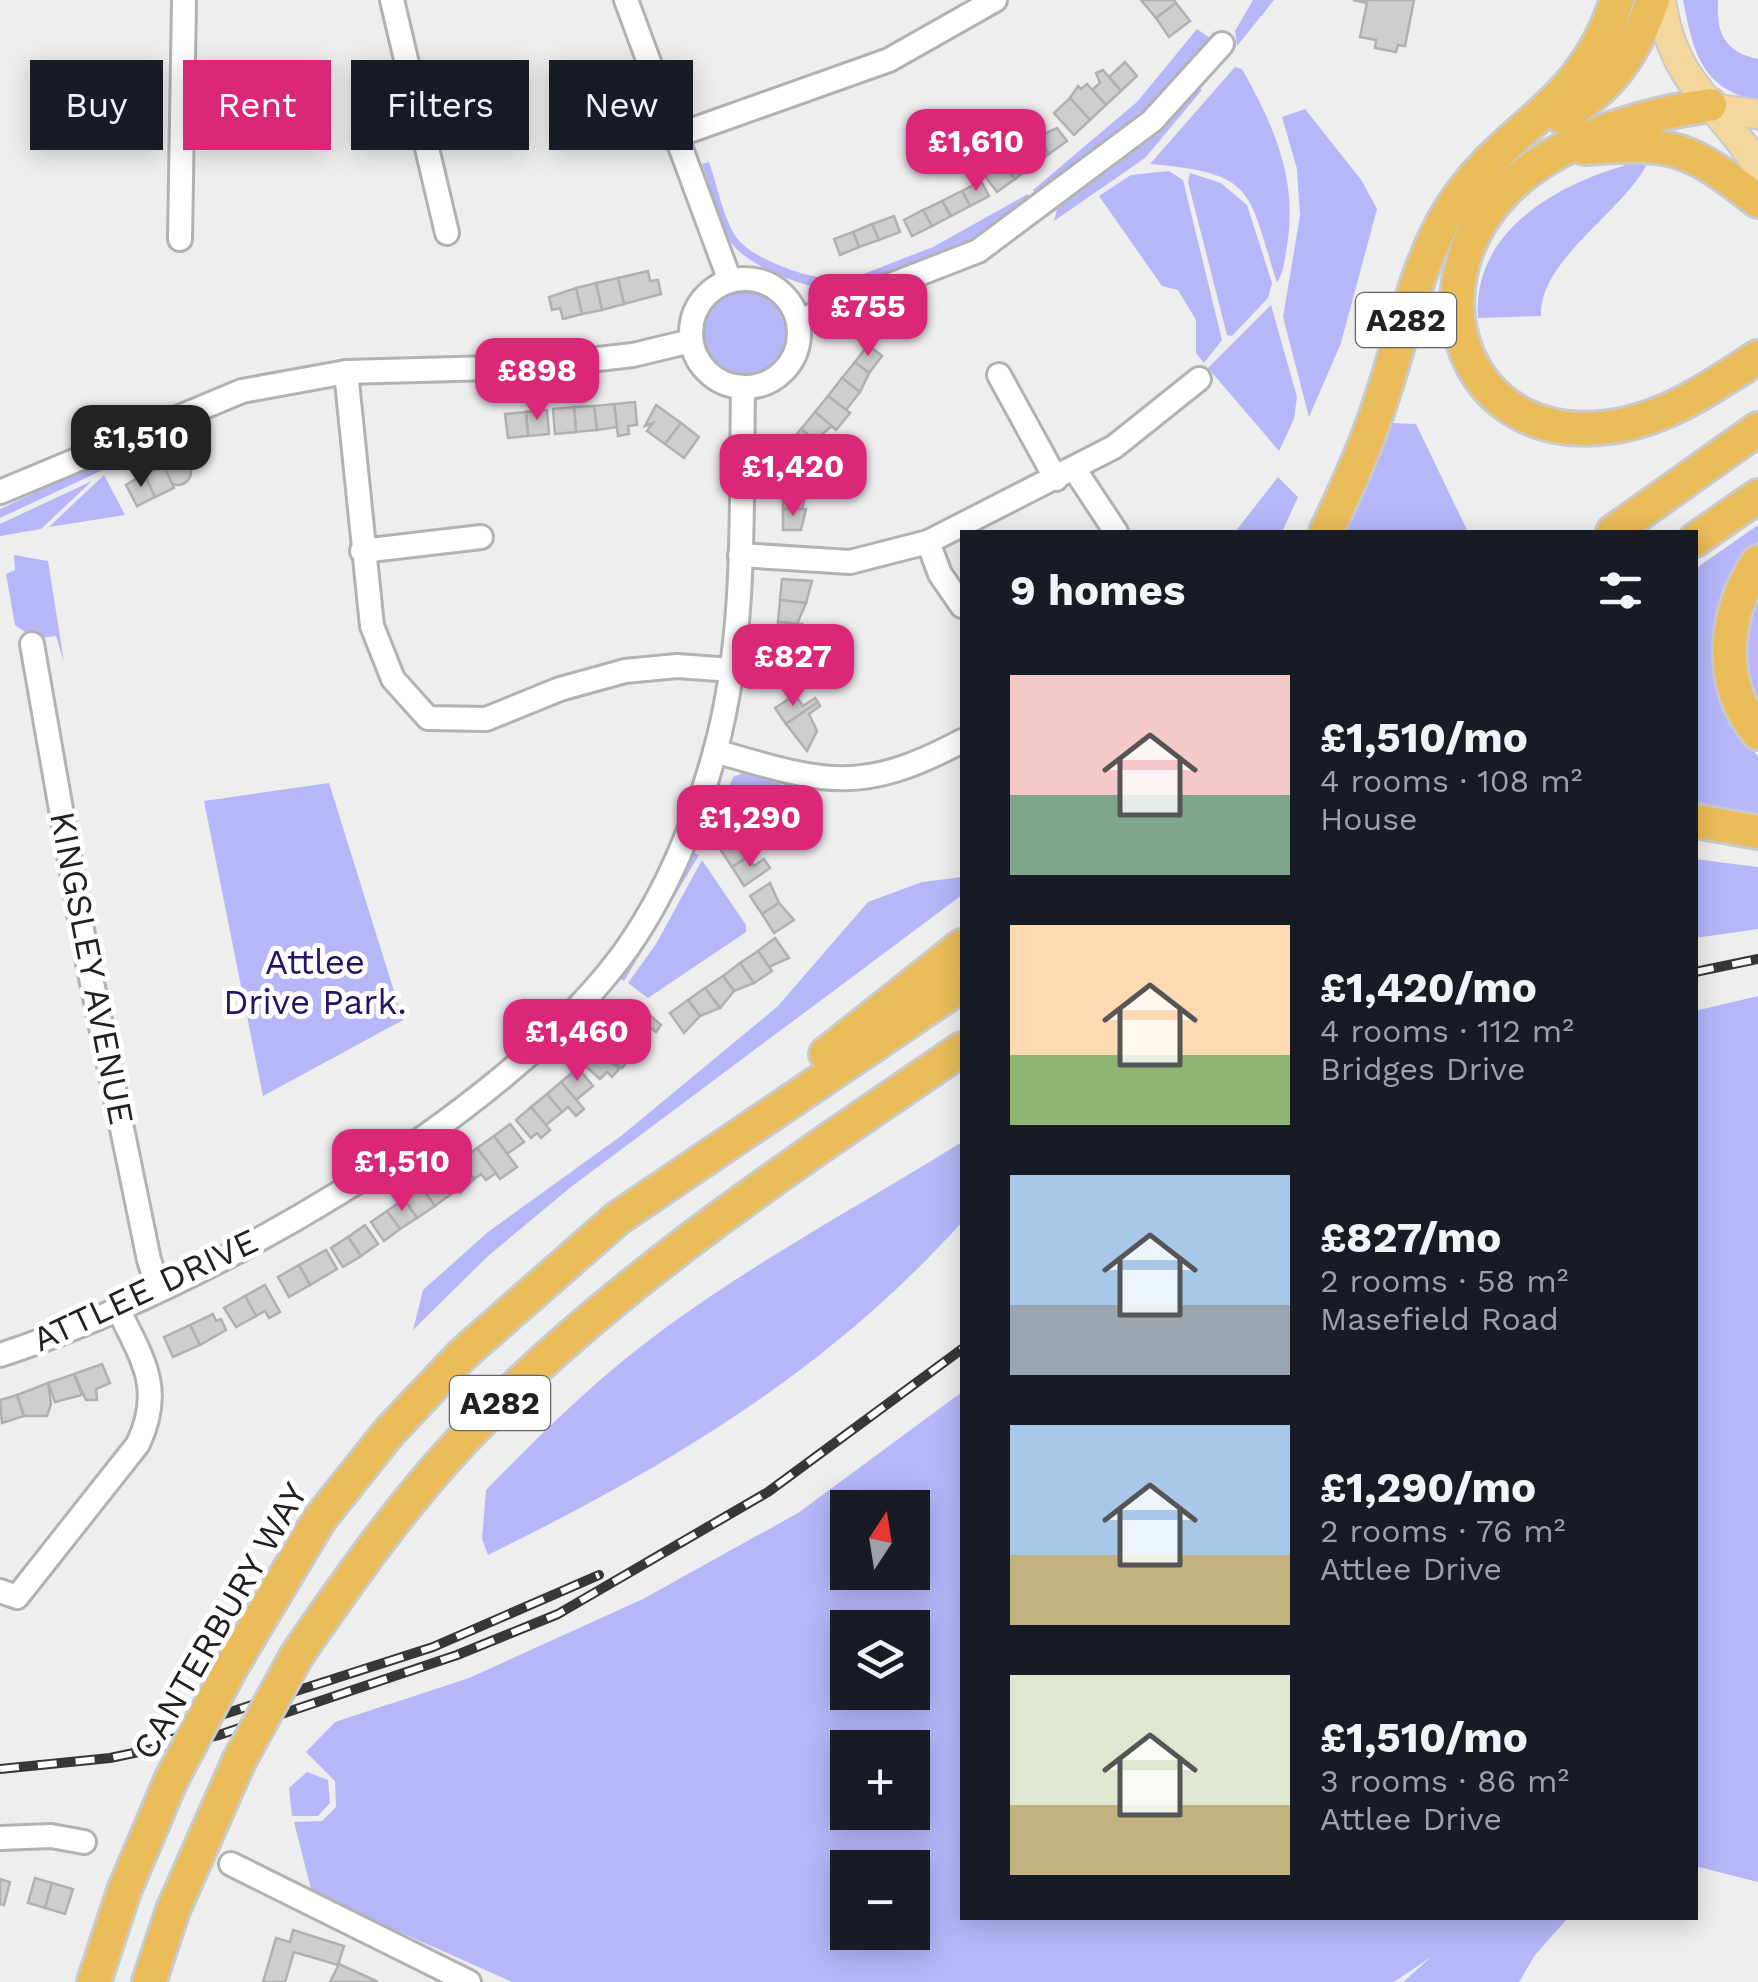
<!DOCTYPE html>
<html lang="en">
<head>
<meta charset="utf-8">
<style>
  body { margin:0; font-family:"Work Sans",sans-serif; background:#242831; color:#f1f3f6; height:100vh; display:flex; flex-direction:column; font-size:38px; white-space:nowrap }
  * { box-sizing:border-box; margin:0 }
  p { font-size:32px; color:#9ea1a6 }
  .icon { flex:none; width:55px; height:55px; fill:none; stroke:currentColor; stroke-width:2; stroke-linecap:round; stroke-linejoin:round }
  .map { position:relative; flex:1; overflow:hidden }
  .details { position:absolute; left:960px; top:530px; width:738px; height:1390px; display:flex; flex-direction:column; background:#171b24; border-radius:0px; box-shadow:0 5px 25px #0003 }
  .details>* { flex:none }
  .top-card { position:absolute; left:30px; top:60px; width:780px; height:90px; display:flex; gap:20px }
  .needle { width:65px; rotate:12deg }
  .buttons { position:absolute; left:830px; top:1490px; display:grid; gap:20px }
  .buttons a { display:grid; place-items:center; width:100px; height:100px; border-radius:0px; background:#171b24; box-shadow:0 5px 25px #0003; font-size:50px }
  .price { position:absolute; translate:-50% -85px; padding:0 22px; border-radius:20px; background:#db2777; color:#fff; font-size:32px; line-height:65px; filter:drop-shadow(0 2px 5px #0008) }
  .price::after { content:''; position:absolute; left:50%; top:60px; width:30px; height:22px; margin-left:-15px; background:inherit; clip-path:polygon(0 0,100% 0,50% 100%) }
  .price.selected { background:#222; color:#fff }
  ul { padding:0; list-style:none }
  li { display:flex; align-items:center; gap:30px; height:250px; padding:0 50px }
  li span { display:grid; place-items:center; flex:none; width:280px; height:200px; border-radius:0px; color:#555 }
  li>.icon { margin-inline-start:auto }
  span .icon { width:120px; height:120px; fill:#fffc; stroke-width:1 }
  li b { font-size:42px }
  h2 { display:flex; justify-content:space-between; align-items:center; height:120px; padding:0 50px; font-size:42px }
  .pill { padding:0 35px; border-radius:0px; background:#171b24; box-shadow:0 5px 25px #0003; font-size:35px; line-height:90px }
  .pill.selected { background:#db2777; color:#fff }
  .map>svg:first-child { display:block }
  .green { fill:#b7b6f9; fill-rule:evenodd }
  .building { fill:#cececf; stroke:#b0b0b1; stroke-width:2.5 }
  .lines { fill:none; stroke-linecap:round; stroke-linejoin:round }
  .minor-casing { stroke:#b2b2b3; stroke-width:28 }
  .major-casing { stroke:#cacaca; stroke-width:32 }
  .highway-casing { stroke:#cacaca; stroke-width:38 }
  .minor { stroke:#fff; stroke-width:22 }
  .major { stroke:#f3d79c; stroke-width:28 }
  .highway { stroke:#ebbd5a; stroke-width:32 }
  .rail-casing { stroke:#373737; stroke-width:10 }
  .rail { stroke:#fff; stroke-width:6; stroke-dasharray:19; stroke-linecap:butt }
  .highway-bridge-casing { stroke:#cacaca; stroke-width:38; stroke-linecap:butt }
  .highway-bridge { stroke:#ebbd5a; stroke-width:32 }
  .labels { text-anchor:middle; dominant-baseline:central; stroke-width:10; stroke-linejoin:round; paint-order:stroke }
  .shield { fill:#fff; stroke:#646464; stroke-width:2.5 }
  .shield-label { font-size:32px; font-weight:bold; fill:#212121 }
  .park-label { font-size:35px; fill:#281269; stroke:#fff }
  .street-label { font-size:35px; fill:#212121; stroke:#fff }
</style>
</head>
<body>
<div class="map">
<svg width="1758" height="1982" viewBox="0 0 1758 1982">
  <rect width="100%" height="100%" fill="#eeeeef"/>
  <g class="green">
    <polygon points="1253,0 1274,0 1237,46 1235,31"/>
    <path d="M1683,0h35c-2,32 6,52 40,59v41c-57,-10 -65,-50 -75,-100z"/>
    <polygon points="1197,29 1210,38 1144,118 1039,200 1033,190 1137,102"/>
    <path d="M1235,67l7,2c32,57 56,110 45,177 -2,13 -4,27 -10,37 -29,-93 -21,-110 -127,-119z"/>
    <polygon points="1196,87 1202,90 1145,158 1054,221 1057,209 1135,151"/>
    <polygon points="1305,109 1362,181 1377,209 1341,343 1309,417 1283,317 1300,216 1297,169 1282,117"/>
    <path d="M709,162c8,23 14,55 27,75 18,25 89,49 117,41l2,10c-29,10 -102,-18 -122,-43 -16,-20 -22,-56 -31,-81z"/>
    <path d="M1633,163l14,1c-25,49 -109,97 -106,152l-63,2c-6,-89 82,-135 155,-155z"/>
    <polygon points="1169,171 1183,180 1222,340 1204,363 1196,353 1196,320 1178,290 1162,286 1099,196 1131,175"/>
    <polygon points="1190,173 1221,183 1247,205 1272,283 1268,298 1232,336 1227,335 1188,182"/>
    <path d="M1028,194l6,8c-55,37 -111,61 -173,83l-3,-9 75,-29z"/>
    <circle cx="743" cy="333" r="46"/>
    <polygon points="1271,305 1297,397 1294,419 1279,451 1208,368"/>
    <polygon points="1391,423 1416,424 1468,532 1345,532"/>
    <polygon points="101,461 105,469 0,518 0,509"/>
    <polygon points="104,475 125,515 49,527"/>
    <polygon points="1278,477 1298,497 1282,532 1235,532"/>
    <polygon points="92,481 41,529 0,536 0,524"/>
    <polygon points="1758,525 1758,542 1752,548 1735,724 1758,757 1758,820 1695,808 1695,569"/>
    <polygon points="14,555 48,561 64,662 56,636 35,639 15,625 6,574 15,570"/>
    <path d="M1758,578v122c-23,-39 -17,-83 0,-122z"/>
    <polygon points="743,773 793,788 716,824 733,777"/>
    <polygon points="329,783 403,1020 263,1096 204,801"/>
    <polygon points="690,851 699,855 624,981 616,976"/>
    <polygon points="1695,859 1758,867 1758,929 1695,938"/>
    <polygon points="702,860 746,925 746,932 648,998 628,983 656,944"/>
    <polygon points="962,877 962,895 571,1187 488,1256 413,1330 423,1290 488,1232 621,1136 777,1007 868,902 922,882"/>
    <polygon points="1758,996 1758,1882 1695,1866 1695,1011"/>
    <path d="M962,1142v80c-135,150 -295,245 -474,333l-6,-16 4,-49c46,-47 93,-94 144,-135 103,-82 221,-144 332,-213z"/>
    <path d="M962,1392v526h606l-33,37 -16,27h-116l28,-25 -37,25h-882l-200,-89 -18,-71 28,-1 14,-14 -1,-26 -29,-29 29,-30 134,-44 174,-79 155,-86zM848,1508h64v64h-64zM848,1628h64v64h-64zM848,1748h64v64h-64zM848,1868h64v64h-64z"/>
    <polygon points="307,1772 328,1780 330,1803 318,1816 292,1816 289,1788"/>
  </g>
  <g class="building">
    <polygon points="1141,0 1174,0 1176,3 1156,18"/>
    <polygon points="1353,0 1414,0 1405,46 1398,45 1396,52 1375,48 1376,40 1360,37 1367,3"/>
    <polygon points="1176,3 1190,21 1169,37 1156,18"/>
    <polygon points="1125,62 1137,76 1121,91 1109,77"/>
    <polygon points="1103,70 1121,91 1106,105 1092,90 1100,83 1096,73"/>
    <polygon points="1087,84 1106,105 1090,120 1070,98 1078,86 1081,89"/>
    <polygon points="1070,98 1090,120 1074,135 1054,113"/>
    <polygon points="1057,128 1067,141 1049,154 1037,137"/>
    <polygon points="1037,137 1049,154 1033,166 1022,152"/>
    <polygon points="1022,152 1033,166 1015,179 1004,165"/>
    <polygon points="1004,165 1015,179 997,192 982,172 991,166 995,172"/>
    <polygon points="981,181 989,196 970,206 962,191"/>
    <polygon points="962,191 970,206 951,216 942,201"/>
    <polygon points="942,201 951,216 932,226 923,210"/>
    <polygon points="923,210 932,226 912,236 904,220"/>
    <polygon points="894,216 900,232 879,240 872,224"/>
    <polygon points="872,224 879,240 859,247 853,232"/>
    <polygon points="853,232 859,247 840,255 834,239"/>
    <polygon points="648,271 650,281 658,280 661,294 624,304 618,278"/>
    <polygon points="618,278 624,304 602,310 596,283"/>
    <polygon points="596,283 602,310 582,314 576,288"/>
    <polygon points="576,288 582,314 563,319 560,308 552,310 549,297"/>
    <polygon points="868,345 882,356 869,373 855,362"/>
    <polygon points="855,362 869,373 860,392 842,378"/>
    <polygon points="842,378 860,392 846,410 828,396"/>
    <polygon points="828,396 850,413 836,430 815,412"/>
    <polygon points="635,402 637,425 628,426 629,434 618,436 614,404"/>
    <polygon points="614,404 617,427 597,430 594,406"/>
    <polygon points="656,405 681,423 665,444 647,431 653,423 645,426"/>
    <polygon points="594,406 597,430 576,432 574,407"/>
    <polygon points="574,407 576,432 555,434 553,409"/>
    <polygon points="547,410 549,434 528,436 526,412"/>
    <polygon points="526,412 528,436 508,438 505,414"/>
    <polygon points="815,412 832,426 815,440 801,429"/>
    <polygon points="681,423 699,437 684,458 665,444"/>
    <polygon points="801,429 815,440 805,460 787,446"/>
    <circle cx="178" cy="472" r="13"/>
    <polygon points="783,465 806,465 802,487 783,487"/>
    <polygon points="164,466 174,488 155,497 144,474"/>
    <polygon points="144,474 155,497 137,506 126,485"/>
    <polygon points="783,487 808,487 802,509 783,509"/>
    <polygon points="783,509 806,509 801,530 783,530"/>
    <polygon points="782,579 812,581 806,603 780,600"/>
    <polygon points="780,600 806,603 797,624 778,622"/>
    <polygon points="778,622 802,624 796,645 776,644"/>
    <polygon points="776,644 801,646 794,667 774,665"/>
    <polygon points="774,665 797,667 795,689 768,686"/>
    <polygon points="795,695 803,706 815,698 818,702 786,724 775,708"/>
    <polygon points="818,702 820,706 809,714 817,731 807,751 786,724"/>
    <polygon points="740,836 748,857 732,867 720,849"/>
    <polygon points="748,857 754,866 764,859 770,868 744,886 732,867"/>
    <polygon points="770,883 779,903 762,914 750,896"/>
    <polygon points="779,903 794,920 774,933 762,914"/>
    <polygon points="775,938 789,958 769,967 758,951"/>
    <polygon points="758,951 772,971 754,983 740,963"/>
    <polygon points="740,963 754,983 734,991 723,976"/>
    <polygon points="723,976 734,991 720,1008 705,988"/>
    <polygon points="705,988 720,1008 700,1016 688,1000"/>
    <polygon points="688,1000 700,1016 684,1033 670,1013"/>
    <polygon points="636,1003 661,1025 656,1032 647,1025 641,1033 623,1018"/>
    <polygon points="623,1018 641,1033 627,1048 610,1033"/>
    <polygon points="610,1033 633,1055 622,1068 596,1049"/>
    <polygon points="596,1049 619,1069 612,1077 607,1072 600,1079 583,1064"/>
    <polygon points="578,1068 593,1086 576,1100 561,1082"/>
    <polygon points="561,1082 584,1109 576,1116 568,1107 562,1112 547,1094"/>
    <polygon points="547,1094 562,1112 546,1125 531,1107"/>
    <polygon points="531,1107 550,1130 541,1138 537,1133 531,1138 516,1120"/>
    <polygon points="510,1124 524,1142 507,1154 494,1136"/>
    <polygon points="494,1136 517,1167 500,1179 477,1148"/>
    <polygon points="477,1148 496,1173 486,1180 481,1174 474,1179 461,1160"/>
    <polygon points="461,1160 474,1179 460,1193 444,1172"/>
    <polygon points="438,1175 451,1194 435,1206 421,1187"/>
    <polygon points="421,1187 435,1206 417,1218 404,1199"/>
    <polygon points="404,1199 417,1218 400,1229 387,1211"/>
    <polygon points="387,1211 400,1229 384,1241 371,1222"/>
    <polygon points="365,1225 378,1244 361,1256 348,1237"/>
    <polygon points="348,1237 361,1256 343,1267 331,1248"/>
    <polygon points="326,1250 337,1269 310,1285 299,1265"/>
    <polygon points="299,1265 310,1285 289,1297 278,1277"/>
    <polygon points="265,1285 280,1312 269,1318 265,1311 256,1316 245,1296"/>
    <polygon points="245,1296 256,1316 236,1327 224,1308"/>
    <polygon points="213,1314 216,1321 221,1319 226,1330 200,1345 190,1325"/>
    <polygon points="190,1325 200,1345 173,1357 164,1337"/>
    <polygon points="102,1364 110,1383 96,1389 97,1400 86,1400 74,1374"/>
    <polygon points="74,1374 82,1395 55,1402 48,1383"/>
    <polygon points="48,1383 51,1404 47,1416 24,1416 17,1395"/>
    <polygon points="17,1395 24,1416 2,1423 0,1400"/>
    <polygon points="35,1878 52,1883 45,1908 28,1903"/>
    <polygon points="0,1879 10,1882 4,1905 0,1904"/>
    <polygon points="52,1883 73,1889 65,1914 45,1908"/>
    <polygon points="293,1930 344,1946 338,1965 294,1952 285,1982 263,1982 276,1938 290,1942"/>
    <polygon points="339,1964 378,1982 330,1982"/>
  </g>
  <g class="lines">
    <defs>
      <g id="minor">
        <polyline points="392,0 447,233"/>
        <polyline points="626,0 730,281"/>
        <polyline points="675,136 889,60 995,0"/>
        <polyline points="180,239 184,0"/>
        <circle cx="745" cy="333" r="54"/>
        <polyline points="798,321 978,251 1152,121 1222,44"/>
        <polyline points="346,372 372,626 393,679 428,718 486,719 560,689 625,671 677,666 732,670"/>
        <polyline points="999,375 1056,479"/>
        <polyline points="1075,470 1116,532"/>
        <polyline points="0,492 242,391 346,372 528,367 633,355 691,341"/>
        <polyline points="928,542 940,574 962,606"/>
        <polyline points="362,551 481,537"/>
        <polyline points="740,555 850,562 928,542 1114,447 1199,379"/>
        <polyline points="32,644 87,958 149,1260 159,1290"/>
        <path d="M715,751c107,31 144,45 247,-10"/>
        <path d="M0,1355c196,-64 500,-234 623,-401 43,-59 74,-135 93,-206 31,-116 25,-241 27,-361"/>
        <path d="M0,1591l17,6 121,-153c26,-55 5,-84 -20,-135"/>
        <polyline points="0,1838 51,1836 84,1842"/>
        <polyline points="231,1864 469,1982"/>
      </g>
      <g id="major">
        <path d="M1661,0c12,86 56,100 97,167"/>
        <polyline points="1717,109 1758,114"/>
      </g>
      <g id="highway">
        <path d="M1710,105c-69,10 -156,35 -206,87 -95,99 -38,255 105,235 56,-7 103,-40 149,-70"/>
        <path d="M1561,116c49,-26 74,-64 92,-116"/>
        <path d="M1585,148c88,-7 104,-1 173,53"/>
        <path d="M1326,532c22,-46 43,-92 58,-141 20,-60 32,-124 65,-179 53,-87 133,-101 168,-212"/>
        <polyline points="1613,532 1758,429"/>
        <polyline points="1695,540 1758,496"/>
        <path d="M1758,562c-34,50 -41,122 0,171"/>
        <polyline points="1695,821 1758,832"/>
        <polyline points="826,1054 962,946"/>
        <path d="M297,1655c58,-84 116,-167 189,-239 142,-143 311,-254 476,-367"/>
        <polyline points="230,1669 319,1520 390,1431 463,1354 618,1218 962,985"/>
        <polyline points="94,1982 124,1891 171,1780"/>
        <polyline points="149,1982 173,1910 239,1761"/>
      </g>
    </defs>
    <use href="#minor" class="minor-casing"/>
    <use href="#major" class="major-casing"/>
    <use href="#highway" class="highway-casing"/>
    <use href="#minor" class="minor"/>
    <use href="#major" class="major"/>
    <use href="#highway" class="highway"/>
    <defs>
      <g id="rail">
        <polyline points="1695,972 1758,959"/>
        <polyline points="168,1732 433,1647 599,1575"/>
        <polyline points="0,1769 110,1758 219,1735 457,1655 558,1614 768,1492 962,1349"/>
      </g>
    </defs>
    <use href="#rail" class="rail-casing"/>
    <use href="#rail" class="rail"/>
    <defs>
      <g id="highway-bridge">
        <polyline points="239,1761 297,1655"/>
        <polyline points="171,1780 230,1669"/>
      </g>
    </defs>
    <use href="#highway-bridge" class="highway-bridge-casing"/>
    <use href="#highway-bridge" class="highway-bridge"/>
  </g>
  <g class="labels">
    <g class="shield">
      <rect x="1356" y="293" width="100" height="54" rx="8"/>
      <rect x="450" y="1376" width="100" height="54" rx="8"/>
    </g>
    <g class="shield-label">
      <text x="1406" y="320">A282</text>
      <text x="500" y="1403">A282</text>
    </g>
    <g class="park-label">
      <text x="315" y="962">Attlee<tspan x="315" dy="40">Drive Park.</tspan></text>
    </g>
    <g class="street-label">
      <text transform="translate(92 968) rotate(79)">KINGSLEY AVENUE</text>
      <text transform="translate(145 1290) rotate(-25)">ATTLEE DRIVE</text>
      <text transform="translate(220 1621) rotate(-60)">CANTERBURY WAY</text>
    </g>
  </g>
</svg>
<div class="buttons">
<a><svg class="needle" viewBox="-14 -14 28 28"><path d="M0-13l5 13h-10z" fill="#e53935"/><path d="M0 13l5-13h-10z" fill="#9ea1a6"/></svg></a>
<a><svg class="icon" aria-label="layers" viewBox="0 0 24 24"><path d="M12 4l9 5-9 5-9-5zM3 14l9 5 9-5"/></svg></a>
<a>+</a>
<a>−</a>
</div>
<b class="price" style="left:976px;top:194px">£1,610</b>
<b class="price" style="left:868px;top:359px">£755</b>
<b class="price" style="left:537px;top:423px">£898</b>
<b class="price selected" style="left:141px;top:490px">£1,510</b>
<b class="price" style="left:793px;top:519px">£1,420</b>
<b class="price" style="left:793px;top:709px">£827</b>
<b class="price" style="left:750px;top:870px">£1,290</b>
<b class="price" style="left:577px;top:1084px">£1,460</b>
<b class="price" style="left:402px;top:1214px">£1,510</b>
<div class="top-card">
<a class="pill">Buy</a>
<a class="pill selected">Rent</a>
<a class="pill">Filters</a>
<a class="pill">New</a>
</div>
<section class="details">
<h2>9 homes<svg class="icon" aria-label="filters" viewBox="0 0 24 24"><path d="M4 7h16M4 17h16"/><circle cx="9" cy="7" r="2"/><circle cx="15" cy="17" r="2"/></svg></h2>
<ul>
<li><span style="background:linear-gradient(#f6c9c9 60%,#7fa58c 0)"><svg class="icon" aria-label="home" viewBox="0 0 24 24"><path d="M3 11l9-7 9 7M6 9v11h12V9"/></svg></span><div><b>£1,510/mo</b><p>4 rooms · 108 m²</p><p>House</p></div></li>
<li><span style="background:linear-gradient(#ffd9b3 65%,#8fb573 0)"><svg class="icon" aria-label="home" viewBox="0 0 24 24"><path d="M3 11l9-7 9 7M6 9v11h12V9"/></svg></span><div><b>£1,420/mo</b><p>4 rooms · 112 m²</p><p>Bridges Drive</p></div></li>
<li><span style="background:linear-gradient(#a9c7e8 65%,#9aa5b1 0)"><svg class="icon" aria-label="home" viewBox="0 0 24 24"><path d="M3 11l9-7 9 7M6 9v11h12V9"/></svg></span><div><b>£827/mo</b><p>2 rooms · 58 m²</p><p>Masefield Road</p></div></li>
<li><span style="background:linear-gradient(#a9c7e8 65%,#c2b280 0)"><svg class="icon" aria-label="home" viewBox="0 0 24 24"><path d="M3 11l9-7 9 7M6 9v11h12V9"/></svg></span><div><b>£1,290/mo</b><p>2 rooms · 76 m²</p><p>Attlee Drive</p></div></li>
<li><span style="background:linear-gradient(#dfe7d0 65%,#c2b280 0)"><svg class="icon" aria-label="home" viewBox="0 0 24 24"><path d="M3 11l9-7 9 7M6 9v11h12V9"/></svg></span><div><b>£1,510/mo</b><p>3 rooms · 86 m²</p><p>Attlee Drive</p></div></li>
</ul>
</section>
</div>
</body>
</html>
